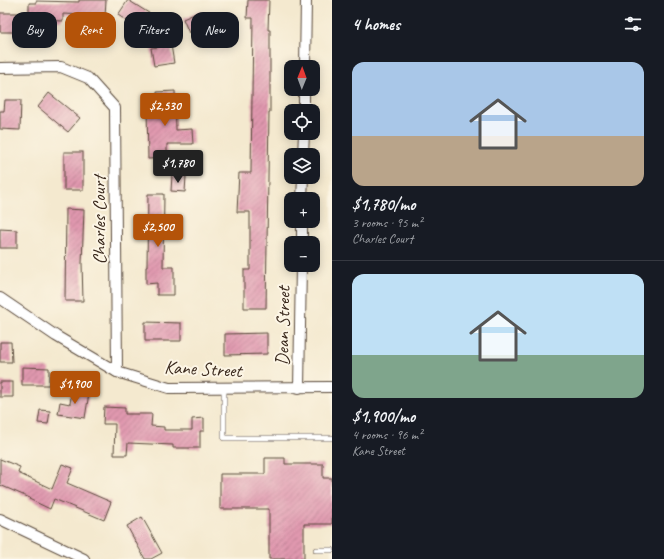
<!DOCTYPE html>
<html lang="en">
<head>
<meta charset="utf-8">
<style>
  body { margin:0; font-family:Caveat,sans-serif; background:#242831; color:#f1f3f6; height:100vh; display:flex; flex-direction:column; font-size:15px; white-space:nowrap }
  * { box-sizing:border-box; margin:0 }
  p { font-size:13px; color:#9ea1a6 }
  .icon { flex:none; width:22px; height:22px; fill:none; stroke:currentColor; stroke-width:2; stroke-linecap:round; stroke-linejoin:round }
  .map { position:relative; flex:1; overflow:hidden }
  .panel { display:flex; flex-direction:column; background:#171b24; width:332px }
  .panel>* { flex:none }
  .hud { position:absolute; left:12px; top:12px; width:260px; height:36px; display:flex; gap:8px }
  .needle { width:26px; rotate:1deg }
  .buttons { position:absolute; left:284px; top:60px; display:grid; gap:8px }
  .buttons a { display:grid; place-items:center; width:36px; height:36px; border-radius:8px; background:#171b24; box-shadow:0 2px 10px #0003; font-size:20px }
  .price { position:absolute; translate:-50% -34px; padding:0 9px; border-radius:4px; background:#b45309; color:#fff; font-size:13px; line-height:26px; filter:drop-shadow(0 1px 2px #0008) }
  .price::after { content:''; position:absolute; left:50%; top:24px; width:12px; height:9px; margin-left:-6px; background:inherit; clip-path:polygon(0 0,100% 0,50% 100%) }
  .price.active { background:#222; color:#fff }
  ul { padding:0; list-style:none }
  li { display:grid; align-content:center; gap:8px; height:212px; padding:0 20px }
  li+li { border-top:1px solid #363941 }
  li span { display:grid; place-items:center; height:124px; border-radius:12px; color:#555 }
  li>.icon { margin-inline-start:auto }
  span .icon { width:72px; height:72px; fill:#fffc; stroke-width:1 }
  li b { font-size:17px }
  h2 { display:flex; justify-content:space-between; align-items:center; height:48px; padding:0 20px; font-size:17px }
  .pill { padding:0 14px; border-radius:12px; background:#171b24; box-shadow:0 2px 10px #0003; font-size:14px; line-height:36px }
  .pill.active { background:#b45309; color:#fff }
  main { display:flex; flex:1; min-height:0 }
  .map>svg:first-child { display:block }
  .building { fill:url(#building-hatch) }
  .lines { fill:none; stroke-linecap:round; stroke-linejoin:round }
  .lane-casing { stroke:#574739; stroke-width:6 }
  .street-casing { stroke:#574739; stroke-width:12 }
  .lane { stroke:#fff; stroke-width:5 }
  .street { stroke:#fff; stroke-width:10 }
  .labels { text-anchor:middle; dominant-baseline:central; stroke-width:4; stroke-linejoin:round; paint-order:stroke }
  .street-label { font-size:19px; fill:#3b2a1e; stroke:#fcf5e5 }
</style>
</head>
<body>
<main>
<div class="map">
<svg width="332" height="559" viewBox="0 0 332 559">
  <defs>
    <pattern id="building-hatch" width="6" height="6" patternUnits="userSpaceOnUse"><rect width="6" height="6" fill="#e098af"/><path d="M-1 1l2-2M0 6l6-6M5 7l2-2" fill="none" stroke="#b77c8e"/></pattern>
  </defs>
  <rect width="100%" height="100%" fill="#fcf5e5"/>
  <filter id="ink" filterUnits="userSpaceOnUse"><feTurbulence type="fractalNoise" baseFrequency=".025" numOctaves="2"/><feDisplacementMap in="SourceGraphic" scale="8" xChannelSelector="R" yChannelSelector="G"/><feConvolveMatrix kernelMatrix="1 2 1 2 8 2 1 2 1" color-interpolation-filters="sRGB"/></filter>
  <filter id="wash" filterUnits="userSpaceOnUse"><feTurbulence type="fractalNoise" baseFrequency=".012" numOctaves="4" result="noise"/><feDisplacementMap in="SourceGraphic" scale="16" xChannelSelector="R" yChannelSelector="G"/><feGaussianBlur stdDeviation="0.9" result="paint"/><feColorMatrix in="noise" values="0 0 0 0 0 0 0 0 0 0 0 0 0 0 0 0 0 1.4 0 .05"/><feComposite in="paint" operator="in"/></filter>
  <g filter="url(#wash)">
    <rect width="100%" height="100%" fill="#f4e9cf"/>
    <g id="blocks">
      <g class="building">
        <polygon points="79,0 106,0 105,16 63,14 63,21 38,20 38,27 18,26 18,32 0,32 0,13 29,13 29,3 36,3 36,1 79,2"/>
        <polygon points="128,0 160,20 150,36 118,15"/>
        <polygon points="248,0 269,0 268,30 270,30 270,112 269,112 266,308 244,308 244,270 250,270 250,212 237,212 239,173 251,173 253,18 247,18"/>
        <polygon points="201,11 207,25 189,33 183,19"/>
        <polygon points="171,45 174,63 154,66 151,48"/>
        <polygon points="175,91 176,130 192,129 193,144 167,144 167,158 148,159 147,107 158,107 157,92"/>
        <polygon points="49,93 80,118 68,132 38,107"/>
        <polygon points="5,100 21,100 20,130 0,129 0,111 4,111"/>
        <rect x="64" y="152" width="19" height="38"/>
        <polygon points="172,175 186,176 185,192 171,191"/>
        <polygon points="148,194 164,194 163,267 174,267 174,295 157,295 157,283 146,284 146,267 147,267"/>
        <polygon points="66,209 84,210 82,263 83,301 65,301"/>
        <polygon points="0,229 17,230 17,248 0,248"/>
        <polygon points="145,322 181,323 181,341 145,341"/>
        <polygon points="267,333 267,354 225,355 225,334"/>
        <polygon points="0,342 11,342 12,362 0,362"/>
        <polygon points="22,367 49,368 49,385 22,385"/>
        <rect x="0" y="382" width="13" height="15"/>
        <polygon points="72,390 89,393 85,418 58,414 60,402 70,404"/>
        <polygon points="104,407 125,408 125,414 152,414 151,426 164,427 164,430 192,430 192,419 204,418 204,431 200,431 200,448 173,448 173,445 128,443 127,455 114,455 115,424 103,424"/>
        <polygon points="40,410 50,411 48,424 38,423"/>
        <polygon points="265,458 285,458 285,464 323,464 323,478 332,478 332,524 304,524 304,559 269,559 269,509 220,509 220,474 265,474"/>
        <polygon points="0,459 20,467 18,473 52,489 62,464 73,468 67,483 111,502 104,520 54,499 50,509 29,499 30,498 0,485"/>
        <polygon points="142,517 162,553 151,559 145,559 127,526"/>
      </g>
    </g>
  </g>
  <g filter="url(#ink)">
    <use href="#blocks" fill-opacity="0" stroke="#574739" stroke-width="1"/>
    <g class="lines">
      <defs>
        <g id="lane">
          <polyline points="224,388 224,438 332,438"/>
          <polyline points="316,550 332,550"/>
        </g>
        <g id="street">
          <polyline points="305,67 306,0"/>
          <polyline points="0,68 61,67 88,78 115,108 117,372"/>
          <polyline points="304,111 304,89"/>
          <polyline points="303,155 304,133"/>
          <polyline points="302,199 303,177"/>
          <polyline points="302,243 302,221"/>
          <polyline points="0,298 56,336 117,372 169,388 332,387"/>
          <polyline points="299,388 301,265"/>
          <polyline points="0,519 84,559"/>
        </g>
      </defs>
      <use href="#lane" class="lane-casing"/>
      <use href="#street" class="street-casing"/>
      <use href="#lane" class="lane"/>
      <use href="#street" class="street"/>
    </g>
  </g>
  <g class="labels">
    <g class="street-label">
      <text transform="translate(99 220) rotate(-90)">Charles Court</text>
      <text transform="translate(283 326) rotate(-89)">Dean Street</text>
      <text transform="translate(203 369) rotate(3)">Kane Street</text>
    </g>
  </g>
</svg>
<div class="buttons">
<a><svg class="needle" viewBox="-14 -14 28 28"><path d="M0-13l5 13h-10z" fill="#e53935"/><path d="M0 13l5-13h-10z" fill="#9ea1a6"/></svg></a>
<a><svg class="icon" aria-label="locate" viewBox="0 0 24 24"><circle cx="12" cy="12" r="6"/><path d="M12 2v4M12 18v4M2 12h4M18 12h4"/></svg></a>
<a><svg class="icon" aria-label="layers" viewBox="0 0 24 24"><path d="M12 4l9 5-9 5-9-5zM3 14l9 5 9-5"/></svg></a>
<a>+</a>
<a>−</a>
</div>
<b class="price" style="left:165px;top:127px">$2,530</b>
<b class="price active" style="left:178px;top:184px">$1,780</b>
<b class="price" style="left:158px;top:248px">$2,500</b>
<b class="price" style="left:75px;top:405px">$1,900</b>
<div class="hud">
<a class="pill">Buy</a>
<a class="pill active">Rent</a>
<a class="pill">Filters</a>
<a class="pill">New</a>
</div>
</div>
<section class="panel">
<h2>4 homes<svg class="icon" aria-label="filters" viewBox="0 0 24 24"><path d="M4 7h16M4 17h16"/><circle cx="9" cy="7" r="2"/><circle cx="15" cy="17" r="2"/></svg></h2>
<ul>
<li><span style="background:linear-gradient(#a9c7e8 60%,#b9a48a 0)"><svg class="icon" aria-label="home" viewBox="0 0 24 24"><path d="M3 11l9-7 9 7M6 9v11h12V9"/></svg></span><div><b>$1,780/mo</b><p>3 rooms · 95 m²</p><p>Charles Court</p></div></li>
<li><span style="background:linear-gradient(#bfe0f5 65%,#7fa58c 0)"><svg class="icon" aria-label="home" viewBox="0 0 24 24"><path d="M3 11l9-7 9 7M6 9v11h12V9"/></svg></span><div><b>$1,900/mo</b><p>4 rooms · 96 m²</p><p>Kane Street</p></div></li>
</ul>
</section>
</main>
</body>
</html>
